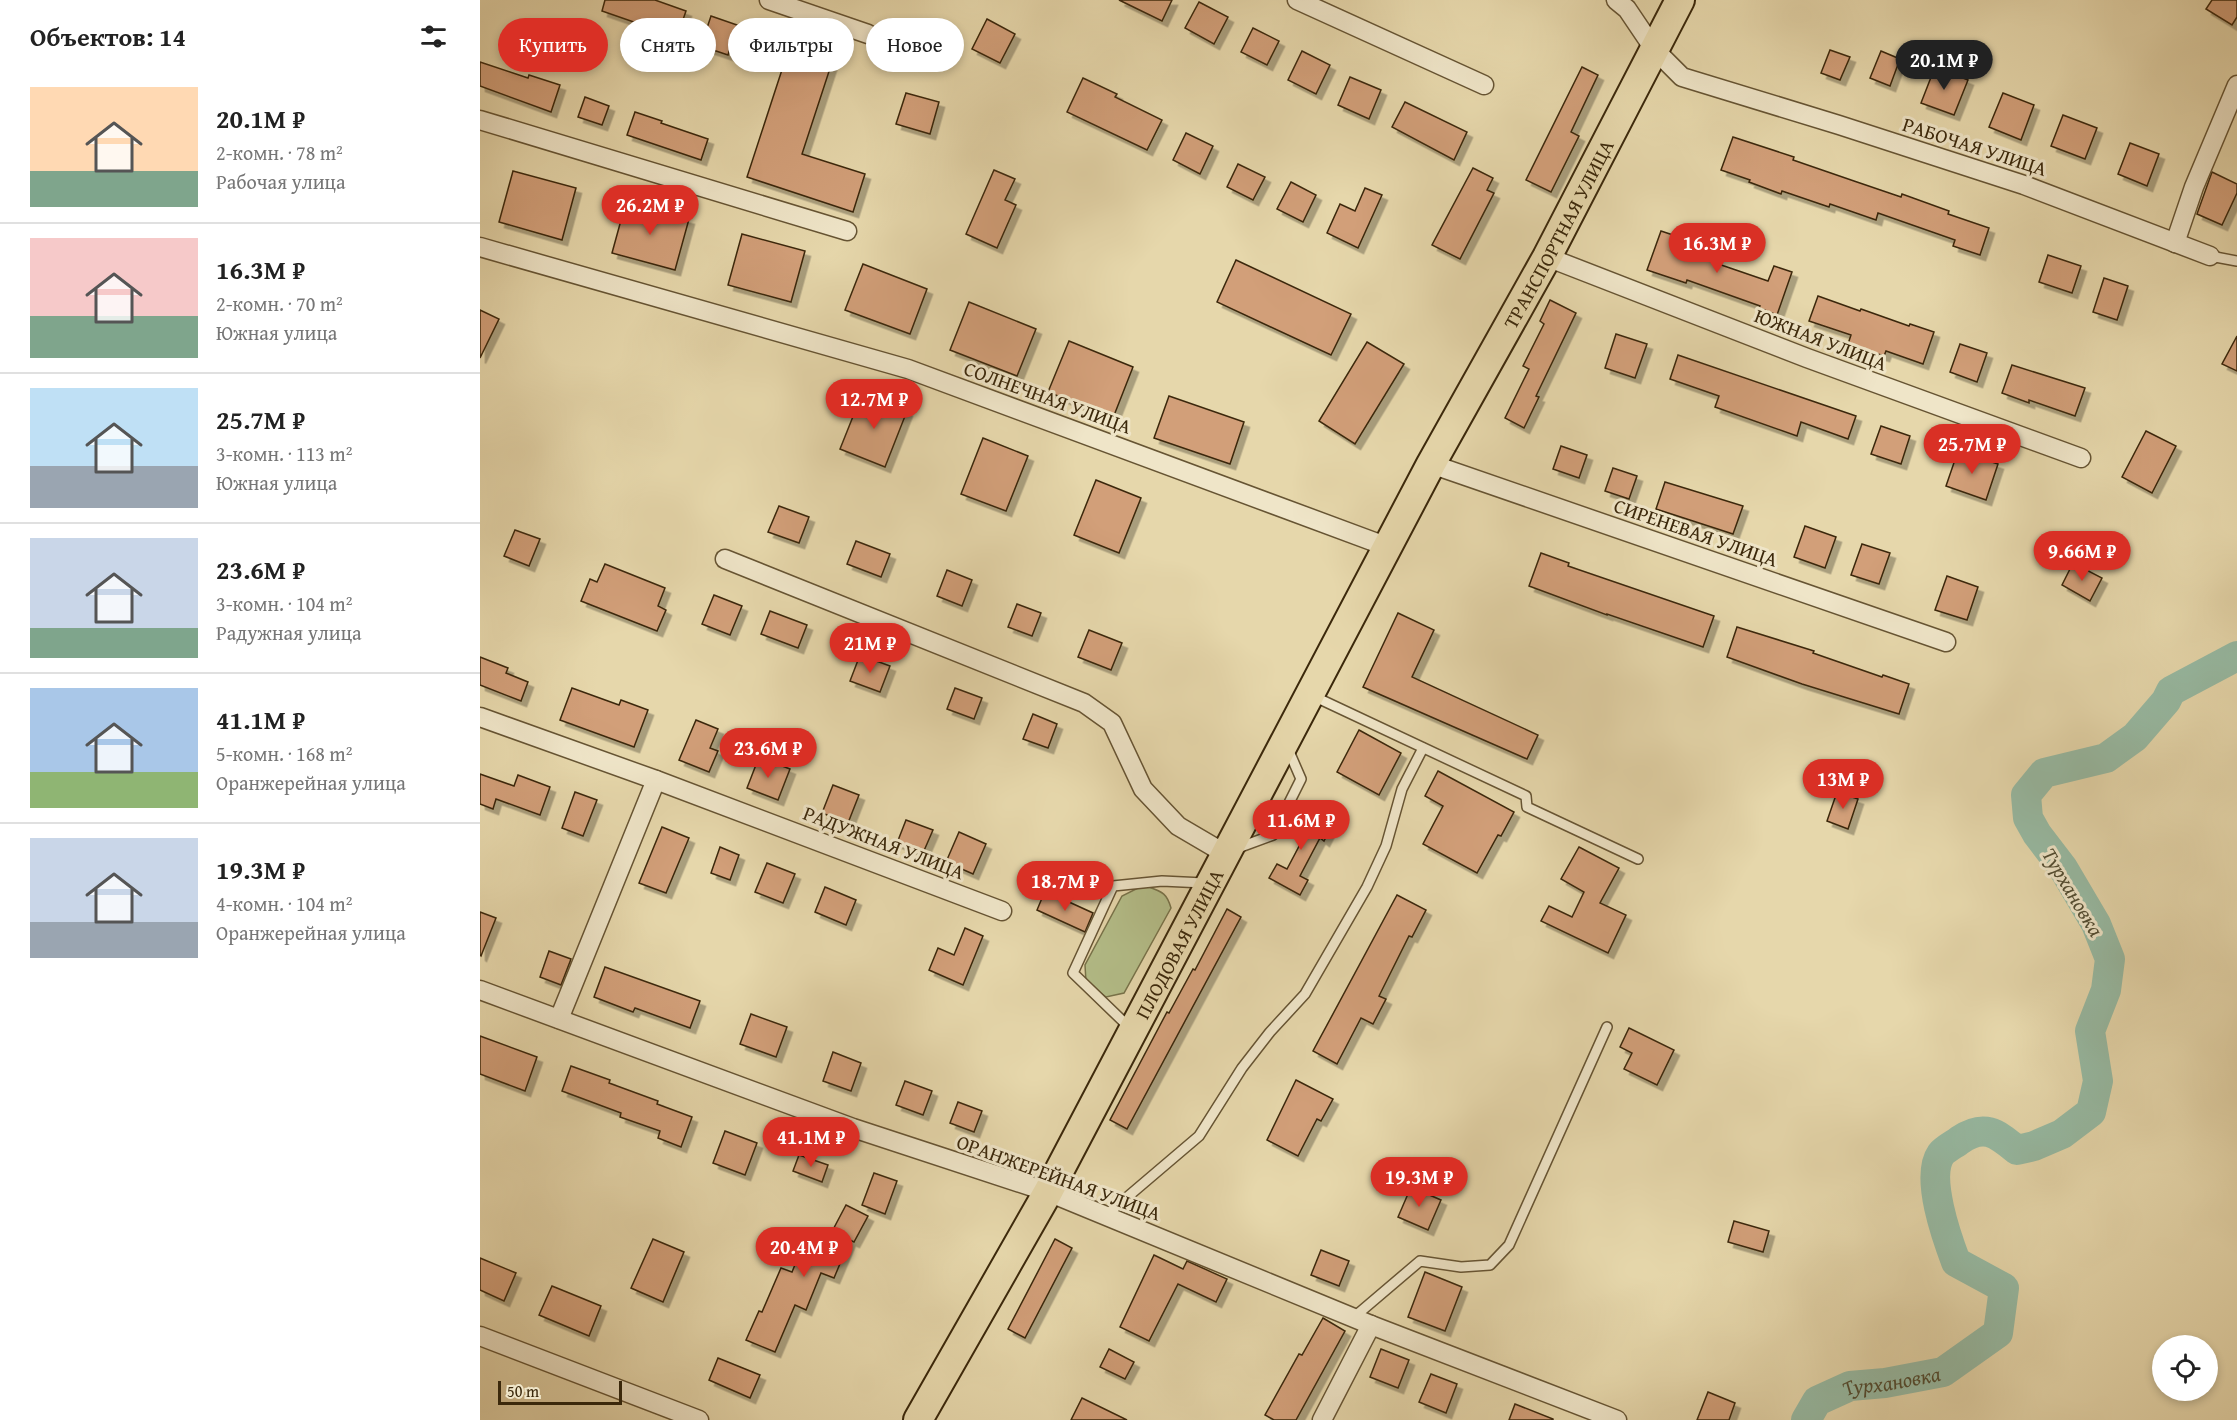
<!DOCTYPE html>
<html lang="ru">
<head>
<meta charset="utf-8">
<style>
  body { margin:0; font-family:"Gentium Book Plus",serif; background:#f2f2f2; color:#222; height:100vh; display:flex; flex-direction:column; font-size:22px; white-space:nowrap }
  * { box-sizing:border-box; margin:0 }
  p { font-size:20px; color:#767676 }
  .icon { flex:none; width:33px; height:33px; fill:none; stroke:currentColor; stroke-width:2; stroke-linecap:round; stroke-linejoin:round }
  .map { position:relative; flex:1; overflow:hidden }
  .drawer { display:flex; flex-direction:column; background:#fff; width:480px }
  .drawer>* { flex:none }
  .top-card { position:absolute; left:18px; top:18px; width:570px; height:54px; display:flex; gap:12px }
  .buttons { position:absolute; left:1672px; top:1335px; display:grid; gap:12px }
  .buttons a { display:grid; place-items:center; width:66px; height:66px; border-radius:50%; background:#fff; box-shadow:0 3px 9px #0003; font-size:30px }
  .scale { position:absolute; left:18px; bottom:15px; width:124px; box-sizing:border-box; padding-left:6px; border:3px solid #3b280b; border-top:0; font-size:16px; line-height:21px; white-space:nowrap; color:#3b280b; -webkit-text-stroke:4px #efe5c8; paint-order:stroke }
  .price { position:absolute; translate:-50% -51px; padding:0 14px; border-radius:21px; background:#d93025; color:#fff; font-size:20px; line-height:39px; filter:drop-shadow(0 2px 3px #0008) }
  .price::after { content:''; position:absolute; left:50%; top:36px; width:18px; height:14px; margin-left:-9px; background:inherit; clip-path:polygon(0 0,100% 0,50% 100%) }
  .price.active { background:#222; color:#fff }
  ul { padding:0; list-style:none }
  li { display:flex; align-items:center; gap:18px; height:150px; padding:0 30px }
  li+li { border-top:2px solid #e0e0e0 }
  li span { display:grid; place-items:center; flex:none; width:168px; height:120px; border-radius:0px; color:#555 }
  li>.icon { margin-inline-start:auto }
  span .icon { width:72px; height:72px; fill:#fffc; stroke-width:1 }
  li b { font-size:26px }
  h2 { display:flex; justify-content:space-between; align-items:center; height:72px; padding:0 30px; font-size:26px }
  .chip { padding:0 21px; border-radius:27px; background:#fff; box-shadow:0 3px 9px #0003; font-size:21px; line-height:54px }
  .chip.active { background:#d93025; color:#fff }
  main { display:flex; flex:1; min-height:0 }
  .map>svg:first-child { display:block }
  .green { fill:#b4be89; stroke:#78734a; stroke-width:1.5 }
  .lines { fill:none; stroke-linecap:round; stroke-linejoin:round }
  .river { stroke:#97baa3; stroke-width:30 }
  .building { fill:#d29f79; stroke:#3b280b; stroke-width:1.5; filter:url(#shadow) }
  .lane-casing { stroke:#665433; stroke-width:12 }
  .street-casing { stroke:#665433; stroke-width:21 }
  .primary-casing { stroke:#3b280b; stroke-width:32 }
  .lane { stroke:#efe5c8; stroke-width:9 }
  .street { stroke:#efe5c8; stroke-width:18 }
  .primary { stroke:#e6d7ab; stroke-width:28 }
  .labels { text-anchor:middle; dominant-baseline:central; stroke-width:6; stroke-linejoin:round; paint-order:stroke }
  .street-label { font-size:20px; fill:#3b280b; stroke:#efe5c8 }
  .water-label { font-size:21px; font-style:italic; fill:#524c31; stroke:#efe5c8 }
</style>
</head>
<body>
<main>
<section class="drawer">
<h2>Объектов: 14<svg class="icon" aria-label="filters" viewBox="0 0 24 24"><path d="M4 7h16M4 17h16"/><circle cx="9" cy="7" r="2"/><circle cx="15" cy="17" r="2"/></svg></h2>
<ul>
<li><span style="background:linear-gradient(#ffd9b3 70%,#7fa58c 0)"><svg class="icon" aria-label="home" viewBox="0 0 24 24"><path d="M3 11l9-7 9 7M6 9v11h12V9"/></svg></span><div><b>20.1M ₽</b><p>2-комн. · 78 m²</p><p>Рабочая улица</p></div></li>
<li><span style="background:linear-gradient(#f6c9c9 65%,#7fa58c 0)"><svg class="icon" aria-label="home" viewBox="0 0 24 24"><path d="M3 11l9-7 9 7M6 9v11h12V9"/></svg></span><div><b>16.3M ₽</b><p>2-комн. · 70 m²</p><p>Южная улица</p></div></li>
<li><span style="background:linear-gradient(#bfe0f5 65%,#9aa5b1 0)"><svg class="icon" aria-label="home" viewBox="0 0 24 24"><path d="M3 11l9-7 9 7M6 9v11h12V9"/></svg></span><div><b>25.7M ₽</b><p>3-комн. · 113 m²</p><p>Южная улица</p></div></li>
<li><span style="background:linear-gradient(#c9d6e8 75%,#7fa58c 0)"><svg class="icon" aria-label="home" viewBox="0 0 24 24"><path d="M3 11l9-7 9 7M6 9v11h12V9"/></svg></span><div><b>23.6M ₽</b><p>3-комн. · 104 m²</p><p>Радужная улица</p></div></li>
<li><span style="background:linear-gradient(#a9c7e8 70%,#8fb573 0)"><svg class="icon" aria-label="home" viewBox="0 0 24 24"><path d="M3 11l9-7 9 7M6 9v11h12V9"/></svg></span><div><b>41.1M ₽</b><p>5-комн. · 168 m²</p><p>Оранжерейная улица</p></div></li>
<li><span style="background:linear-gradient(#c9d6e8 70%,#9aa5b1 0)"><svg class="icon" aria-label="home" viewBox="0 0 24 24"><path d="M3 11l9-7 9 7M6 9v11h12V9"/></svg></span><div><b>19.3M ₽</b><p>4-комн. · 104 m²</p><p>Оранжерейная улица</p></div></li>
</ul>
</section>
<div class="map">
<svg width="1757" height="1420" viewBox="0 0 1757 1420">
  <defs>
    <filter id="shadow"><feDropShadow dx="5.5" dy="5.5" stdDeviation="0" flood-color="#0004"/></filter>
  </defs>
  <rect width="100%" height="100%" fill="#e6d7ab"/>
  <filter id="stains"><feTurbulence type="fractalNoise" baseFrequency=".00333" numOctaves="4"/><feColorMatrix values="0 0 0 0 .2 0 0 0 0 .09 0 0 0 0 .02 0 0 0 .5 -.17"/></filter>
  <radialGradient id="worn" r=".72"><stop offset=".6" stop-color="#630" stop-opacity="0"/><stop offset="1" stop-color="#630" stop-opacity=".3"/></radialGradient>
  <path class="green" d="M669,887c14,5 18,7 22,21l-47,85 -18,4 -20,-15 -1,-17 37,-69 16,-8z"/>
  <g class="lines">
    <path class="river" id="s1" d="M1326,1420l11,-19 33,-15 35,-3 58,-11 55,-39 6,-45 -48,-26c-9,-24 -31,-85 -15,-108 4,-5 14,-10 19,-14 25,-17 37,-6 57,10l17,-4 28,-12 29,-22 7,-31 -8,-50 16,-41 4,-31 -14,-35 -33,-56 -26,-34 -9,-16 -2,-23 18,-22 62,-15 29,-21 31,-36 5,-10 66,-35"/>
  </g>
  <g class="building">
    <polygon points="125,0 175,0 206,11 197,37 122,11"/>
    <polygon points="639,0 692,0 682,21"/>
    <polygon points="1732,0 1757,0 1757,17 1752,25 1726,9"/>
    <polygon points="719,2 748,17 734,44 705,28"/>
    <polygon points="231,16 257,25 248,55 221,46"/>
    <polygon points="507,19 535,34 520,63 492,49"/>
    <polygon points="773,28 799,41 787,65 761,52"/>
    <polygon points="313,36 356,50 322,154 385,174 373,212 267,177"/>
    <polygon points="1350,50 1370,57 1360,80 1341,73"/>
    <polygon points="822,51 850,65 836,94 808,80"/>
    <polygon points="1401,51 1420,59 1410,86 1390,78"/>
    <polygon points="0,62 48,78 49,75 80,85 71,112 0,86"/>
    <polygon points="1102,67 1118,75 1091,132 1099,136 1071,192 1046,180"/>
    <polygon points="1455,67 1488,80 1474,115 1441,103"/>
    <polygon points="870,77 901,90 889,119 858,105"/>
    <polygon points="603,78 637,94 635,97 682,120 667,150 587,112"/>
    <polygon points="426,93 459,102 450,134 416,124"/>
    <polygon points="1523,93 1554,105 1541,140 1509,127"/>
    <polygon points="105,97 129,106 122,125 98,117"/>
    <polygon points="925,102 987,132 974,160 912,127"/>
    <polygon points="155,112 182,121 181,123 228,139 221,160 147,135"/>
    <polygon points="1583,115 1617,128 1605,159 1571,146"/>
    <polygon points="706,133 733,146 720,174 693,160"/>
    <polygon points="1253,137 1314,157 1313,160 1374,181 1421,197 1422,194 1469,211 1468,214 1509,228 1500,255 1473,246 1475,240 1398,213 1396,220 1350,204 1349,207 1302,191 1301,194 1269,182 1270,180 1241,170"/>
    <polygon points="1650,143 1679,154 1667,186 1638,174"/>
    <polygon points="758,164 785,177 773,200 747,187"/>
    <polygon points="993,168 1013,178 1007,190 1014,193 980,259 952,245"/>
    <polygon points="514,170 535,179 525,200 536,205 517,248 486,234"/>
    <polygon points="33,171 96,188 82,240 19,222"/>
    <polygon points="1732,172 1757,184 1757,193 1742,225 1717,214"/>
    <polygon points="811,182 836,195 823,222 797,209"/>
    <polygon points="885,188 902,195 878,248 847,233 860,204 875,211"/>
    <polygon points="146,202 209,219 195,270 132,253"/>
    <polygon points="1181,231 1220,244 1215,256 1288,281 1294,266 1312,272 1297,315 1279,308 1280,306 1207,280 1206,283 1167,270"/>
    <polygon points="262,234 325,251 311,302 248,285"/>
    <polygon points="1568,255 1601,266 1592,293 1559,282"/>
    <polygon points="756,260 871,314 851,355 737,302"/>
    <polygon points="383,264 447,289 430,334 365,310"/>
    <polygon points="1624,278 1648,286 1637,320 1613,312"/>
    <polygon points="1338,296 1380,311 1381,309 1429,326 1430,324 1454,332 1443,364 1406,351 1404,356 1368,344 1371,335 1329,321"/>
    <polygon points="1070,300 1096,313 1056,396 1059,397 1044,428 1025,418 1049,369 1043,366 1064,324 1060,321"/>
    <polygon points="489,302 556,329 537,376 470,350"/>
    <polygon points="0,310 19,319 0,358"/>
    <polygon points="1136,334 1167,344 1155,378 1125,368"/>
    <polygon points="1757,336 1757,371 1742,364"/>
    <polygon points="589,341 653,367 633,418 568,392"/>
    <polygon points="887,342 924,364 875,444 839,421"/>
    <polygon points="1480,344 1507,353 1497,382 1470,372"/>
    <polygon points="1198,355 1376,416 1368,439 1321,422 1317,436 1235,407 1239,396 1190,379"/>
    <polygon points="1532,365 1605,388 1595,416 1549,400 1549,403 1522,393"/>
    <polygon points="382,394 427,411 405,467 360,449"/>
    <polygon points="689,396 764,422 750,464 674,438"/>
    <polygon points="1401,426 1430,436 1421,464 1391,454"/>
    <polygon points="1666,431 1696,446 1672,493 1642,477"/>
    <polygon points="503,438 548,456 526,511 481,494"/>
    <polygon points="1081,446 1107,455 1099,478 1073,469"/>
    <polygon points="1478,451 1518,464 1506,500 1466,486"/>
    <polygon points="1133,468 1157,476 1149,499 1125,491"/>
    <polygon points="616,480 661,498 639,553 594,535"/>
    <polygon points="1185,482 1263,506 1253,534 1176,509"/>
    <polygon points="299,506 329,517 319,543 288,532"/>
    <polygon points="1325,526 1356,537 1345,568 1314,557"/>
    <polygon points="35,530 60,539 49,566 24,556"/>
    <polygon points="376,541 410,554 401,577 367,564"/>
    <polygon points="1382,544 1410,553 1399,584 1371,575"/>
    <polygon points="1061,553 1089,563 1088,566 1234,616 1223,647 1127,614 1127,615 1049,586"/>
    <polygon points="1593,563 1622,578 1610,601 1582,585"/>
    <polygon points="125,564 185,588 178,606 186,610 177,631 101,601 110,579 117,582"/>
    <polygon points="467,570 492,580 482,606 457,596"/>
    <polygon points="1467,576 1498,587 1487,620 1455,610"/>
    <polygon points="234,595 262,606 250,635 222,624"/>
    <polygon points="537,604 561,613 552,636 528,627"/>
    <polygon points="290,611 327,625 318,648 281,634"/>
    <polygon points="918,613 954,630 932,677 1058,735 1047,759 883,687"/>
    <polygon points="1257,627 1334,651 1333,653 1402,677 1403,675 1429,684 1419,714 1322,684 1247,657"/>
    <polygon points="609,630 642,643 631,670 598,657"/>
    <polygon points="380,655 410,666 400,692 370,681"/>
    <polygon points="0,657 28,668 26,673 48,682 41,701 0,685"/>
    <polygon points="92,688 139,705 141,700 168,710 154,747 80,720"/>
    <polygon points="475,688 502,698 494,719 467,709"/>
    <polygon points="553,714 577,724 568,748 543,739"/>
    <polygon points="216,720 238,729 230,748 238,751 229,772 199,760"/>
    <polygon points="879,730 921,753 899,795 857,772"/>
    <polygon points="279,757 310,769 298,800 267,788"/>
    <polygon points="958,771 1034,812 1021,836 1018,835 997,873 943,844 963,806 945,796"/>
    <polygon points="0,774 34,786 38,775 70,787 60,815 16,799 13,809 0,804"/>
    <polygon points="353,785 379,795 368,823 342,813"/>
    <polygon points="95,792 117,800 103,836 82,828"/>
    <polygon points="1357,792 1378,799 1368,829 1347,821"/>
    <polygon points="817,807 852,825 844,841 840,838 820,876 828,880 820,895 789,878 797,864 807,869 827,831 809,822"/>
    <polygon points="426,820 453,830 443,853 417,843"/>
    <polygon points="182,827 209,838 186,893 159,883"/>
    <polygon points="479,832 506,844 493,874 466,862"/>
    <polygon points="240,847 259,855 250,880 231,873"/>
    <polygon points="1099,847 1139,868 1120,903 1146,915 1128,953 1061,921 1069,906 1092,917 1104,892 1081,879"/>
    <polygon points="287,863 315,874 303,903 275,892"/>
    <polygon points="345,887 376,900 366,925 335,912"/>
    <polygon points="565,891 613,913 605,932 557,910"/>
    <polygon points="917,895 946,910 932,937 929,936 899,996 906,999 893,1024 881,1018 857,1064 833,1051"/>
    <polygon points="747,909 761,917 647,1129 630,1120 687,1012 689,1013 713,969 715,970"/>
    <polygon points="0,912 16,918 1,956 0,955"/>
    <polygon points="485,928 503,936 483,985 449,970 458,948 474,955"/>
    <polygon points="69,951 91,959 81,985 60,977"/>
    <polygon points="125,967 220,1001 210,1028 155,1008 153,1012 114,997"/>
    <polygon points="271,1014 307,1027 296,1057 260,1044"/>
    <polygon points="1149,1028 1194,1050 1177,1085 1144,1069 1152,1053 1140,1047"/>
    <polygon points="0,1036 57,1057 45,1091 0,1074"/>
    <polygon points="353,1052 381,1063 371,1091 343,1081"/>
    <polygon points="91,1066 130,1080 129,1083 178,1101 177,1104 212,1117 201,1147 178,1138 180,1131 140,1117 141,1113 82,1091"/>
    <polygon points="816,1080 853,1099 841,1121 837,1119 818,1156 787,1140"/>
    <polygon points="425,1081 452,1091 443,1115 416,1105"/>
    <polygon points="478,1102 502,1111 494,1132 470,1123"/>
    <polygon points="245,1131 277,1143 265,1175 233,1163"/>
    <polygon points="319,1155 348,1165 342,1182 313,1171"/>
    <polygon points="394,1173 417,1181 405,1214 382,1205"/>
    <polygon points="931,1187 961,1200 948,1230 918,1217"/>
    <polygon points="366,1205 388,1216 374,1242 370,1240 354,1278 341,1273 326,1310 315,1305 295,1352 266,1340 279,1311 282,1312 301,1268 312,1272 329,1231 348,1239"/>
    <polygon points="1254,1221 1289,1231 1283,1252 1248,1242"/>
    <polygon points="173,1239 204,1252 183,1302 151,1288"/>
    <polygon points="575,1239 592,1248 545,1338 528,1329"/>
    <polygon points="841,1250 869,1261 859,1286 831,1275"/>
    <polygon points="674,1255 703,1269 707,1261 747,1279 736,1302 698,1284 669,1341 640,1327"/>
    <polygon points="0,1258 36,1273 24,1301 0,1290"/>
    <polygon points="945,1272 982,1287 965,1331 928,1317"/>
    <polygon points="72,1286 121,1306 109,1336 59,1315"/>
    <polygon points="843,1318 865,1331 816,1420 794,1420 785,1415 819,1354 822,1355"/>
    <polygon points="629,1349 654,1362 645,1379 620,1367"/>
    <polygon points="901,1349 929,1360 918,1388 890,1377"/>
    <polygon points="238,1358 280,1375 270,1398 229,1380"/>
    <polygon points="951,1374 977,1384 966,1413 939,1402"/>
    <polygon points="1228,1392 1255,1403 1249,1420 1217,1420"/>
    <polygon points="602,1398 647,1420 591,1420"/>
    <polygon points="1035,1404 1073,1419 1073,1420 1029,1420"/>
  </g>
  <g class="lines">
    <defs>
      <g id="lane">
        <polyline points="1730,256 1757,261"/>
        <polyline points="831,695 1046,796 1047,807 1158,859"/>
        <polyline points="755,849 793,835 821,779 808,749"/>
        <polyline points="651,1029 593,973 633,886 682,881 724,883"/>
        <polyline points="625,1216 719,1136 762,1068 790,1032 825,994 887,887 906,846 922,789 943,748"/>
        <polyline points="873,1318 940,1261 981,1267 1010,1265 1029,1245 1127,1027"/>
      </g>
      <g id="street">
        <polyline points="289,0 388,34"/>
        <polyline points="817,0 1004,85"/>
        <polyline points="1136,0 1147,9 1174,49 1202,77 1359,125 1544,185 1730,256"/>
        <polyline points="0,120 367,231"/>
        <polyline points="1695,243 1714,187 1757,85"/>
        <polyline points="0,247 428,369 908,547"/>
        <polyline points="1067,257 1327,358 1601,458"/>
        <polyline points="951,464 1466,642"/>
        <polyline points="245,559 604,703 632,723 663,789 698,826 744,853"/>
        <polyline points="0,717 176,780 522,911"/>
        <polyline points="0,990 373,1128 568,1192 891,1325 1137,1420"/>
        <polyline points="79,1019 176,780"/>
        <polyline points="0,1336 219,1420"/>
        <polyline points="842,1420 891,1325"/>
      </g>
      <g id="primary">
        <path id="s2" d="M438,1420l130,-228 383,-728 116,-207 133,-257"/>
      </g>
    </defs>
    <use href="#lane" class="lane-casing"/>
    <use href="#street" class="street-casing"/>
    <use href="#primary" class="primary-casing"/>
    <use href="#lane" class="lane"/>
    <use href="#street" class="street"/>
    <use href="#primary" class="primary"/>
  </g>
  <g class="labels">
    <g class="street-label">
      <text transform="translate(1495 146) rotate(18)">РАБОЧАЯ УЛИЦА</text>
      <text stroke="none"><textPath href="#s2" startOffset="1348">ТРАНСПОРТНАЯ УЛИЦА</textPath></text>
      <text transform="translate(1341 339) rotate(21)">ЮЖНАЯ УЛИЦА</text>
      <text transform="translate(568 397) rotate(20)">СОЛНЕЧНАЯ УЛИЦА</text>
      <text transform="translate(1216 532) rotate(19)">СИРЕНЕВАЯ УЛИЦА</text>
      <text transform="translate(404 842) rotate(21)">РАДУЖНАЯ УЛИЦА</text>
      <text stroke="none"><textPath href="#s2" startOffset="543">ПЛОДОВАЯ УЛИЦА</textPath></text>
      <text transform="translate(579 1177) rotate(20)">ОРАНЖЕРЕЙНАЯ УЛИЦА</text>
    </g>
    <g class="water-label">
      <text transform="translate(1593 892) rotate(59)">Турхановка</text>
      <text stroke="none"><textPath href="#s1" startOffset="100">Турхановка</textPath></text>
    </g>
  </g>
  <rect width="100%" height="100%" filter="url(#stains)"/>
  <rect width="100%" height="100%" fill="url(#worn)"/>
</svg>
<div class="buttons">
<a><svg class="icon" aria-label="locate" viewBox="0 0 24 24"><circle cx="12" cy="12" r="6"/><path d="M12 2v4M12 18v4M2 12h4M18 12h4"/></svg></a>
</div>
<div class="scale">50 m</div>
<b class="price active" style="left:1464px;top:91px">20.1M ₽</b>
<b class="price" style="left:170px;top:236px">26.2M ₽</b>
<b class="price" style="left:1237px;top:274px">16.3M ₽</b>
<b class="price" style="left:394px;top:430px">12.7M ₽</b>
<b class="price" style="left:1492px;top:475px">25.7M ₽</b>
<b class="price" style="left:1602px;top:582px">9.66M ₽</b>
<b class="price" style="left:390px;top:674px">21M ₽</b>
<b class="price" style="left:288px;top:779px">23.6M ₽</b>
<b class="price" style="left:1363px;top:810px">13M ₽</b>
<b class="price" style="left:821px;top:851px">11.6M ₽</b>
<b class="price" style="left:585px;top:912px">18.7M ₽</b>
<b class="price" style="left:331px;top:1168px">41.1M ₽</b>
<b class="price" style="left:939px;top:1208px">19.3M ₽</b>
<b class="price" style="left:324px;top:1278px">20.4M ₽</b>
<div class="top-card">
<a class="chip active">Купить</a>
<a class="chip">Снять</a>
<a class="chip">Фильтры</a>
<a class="chip">Новое</a>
</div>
</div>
</main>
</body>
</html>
